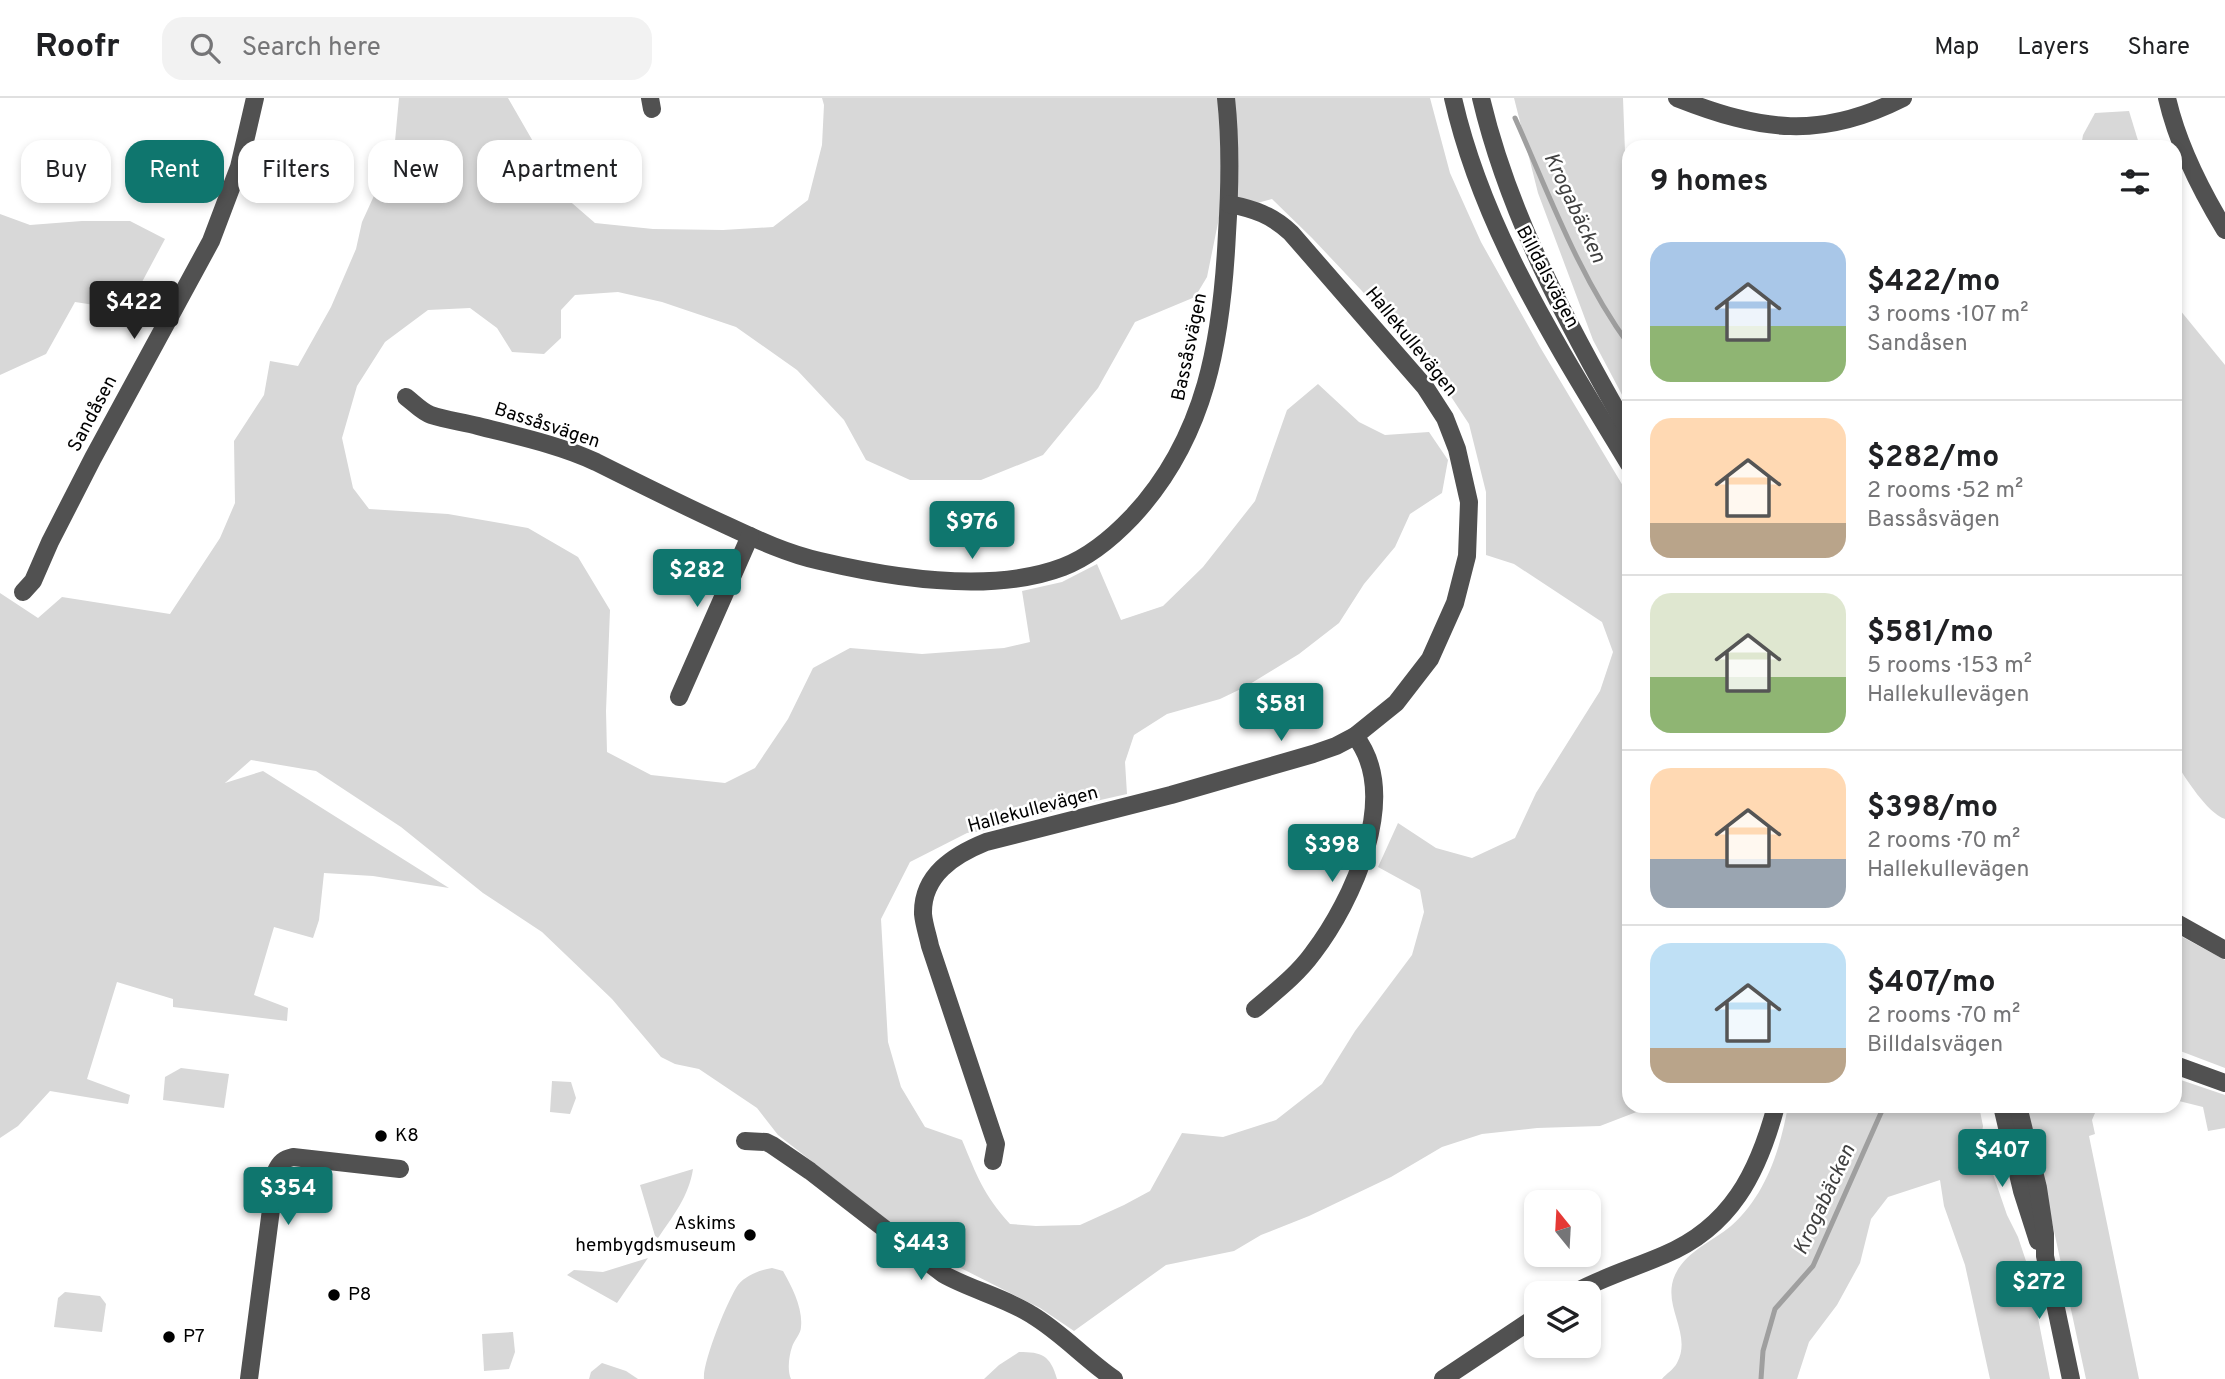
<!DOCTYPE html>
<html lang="en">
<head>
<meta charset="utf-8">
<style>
  body { margin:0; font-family:Overpass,sans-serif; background:#f2f2f2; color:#202124; height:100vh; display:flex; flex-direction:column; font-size:26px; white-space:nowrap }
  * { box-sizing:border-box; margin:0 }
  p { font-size:23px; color:#757577 }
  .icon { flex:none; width:38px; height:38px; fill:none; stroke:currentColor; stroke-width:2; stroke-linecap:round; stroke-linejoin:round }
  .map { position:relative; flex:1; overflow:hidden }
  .side { position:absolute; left:1622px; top:42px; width:560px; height:973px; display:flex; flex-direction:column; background:#fff; border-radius:21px; box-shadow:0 4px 10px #0003 }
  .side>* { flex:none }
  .guide { position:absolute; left:21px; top:42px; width:665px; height:63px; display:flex; gap:14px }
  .needle { width:46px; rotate:342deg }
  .fabs { position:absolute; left:1524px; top:1092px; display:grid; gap:14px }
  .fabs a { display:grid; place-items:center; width:77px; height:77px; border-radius:14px; background:#fff; box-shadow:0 4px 10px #0003; font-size:35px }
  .price { position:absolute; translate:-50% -60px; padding:0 16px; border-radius:7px; background:#0f766e; color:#fff; font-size:23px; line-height:46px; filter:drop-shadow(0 2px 4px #0008) }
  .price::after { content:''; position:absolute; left:50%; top:42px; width:21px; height:16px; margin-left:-10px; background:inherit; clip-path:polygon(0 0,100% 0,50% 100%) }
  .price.selected { background:#222; color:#fff }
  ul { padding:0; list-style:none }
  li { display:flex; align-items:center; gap:21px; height:175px; padding:0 28px }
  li+li { border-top:2px solid #e0e0e0 }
  li span { display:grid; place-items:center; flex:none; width:196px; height:140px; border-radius:21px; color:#555 }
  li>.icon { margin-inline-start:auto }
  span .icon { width:84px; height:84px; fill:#fffc; stroke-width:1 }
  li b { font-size:30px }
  h2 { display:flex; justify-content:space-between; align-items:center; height:84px; padding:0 28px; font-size:30px }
  .pill { padding:0 24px; border-radius:21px; background:#fff; box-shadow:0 4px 10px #0003; font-size:24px; line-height:63px }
  .pill.selected { background:#0f766e; color:#fff }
  header { display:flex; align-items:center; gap:42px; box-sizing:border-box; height:98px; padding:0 35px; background:#fff; border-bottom:2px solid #e0e0e0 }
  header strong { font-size:33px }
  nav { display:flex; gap:38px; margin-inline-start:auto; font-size:24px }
  .search { width:490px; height:63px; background:#f2f2f2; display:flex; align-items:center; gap:18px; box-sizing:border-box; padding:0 24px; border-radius:21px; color:#757577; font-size:26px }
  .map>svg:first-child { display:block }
  .green { fill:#d8d8d8; fill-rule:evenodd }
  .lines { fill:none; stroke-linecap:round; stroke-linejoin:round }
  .stream { stroke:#9f9f9f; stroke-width:5 }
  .minor { stroke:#515151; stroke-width:18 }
  .poi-dot { fill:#000; stroke:#fff; stroke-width:2.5 }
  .labels { text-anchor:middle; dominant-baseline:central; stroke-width:5; stroke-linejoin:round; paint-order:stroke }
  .street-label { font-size:19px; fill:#000; stroke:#fff }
  .poi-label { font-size:19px; fill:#000; stroke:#fff; text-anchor:start }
  .water-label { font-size:21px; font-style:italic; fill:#404040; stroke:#fff }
</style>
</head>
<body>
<header>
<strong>Roofr</strong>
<div class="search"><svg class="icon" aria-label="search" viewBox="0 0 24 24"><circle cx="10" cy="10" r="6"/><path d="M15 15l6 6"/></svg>Search here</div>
<nav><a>Map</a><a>Layers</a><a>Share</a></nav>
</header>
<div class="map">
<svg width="2225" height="1281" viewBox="0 0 2225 1281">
  <rect width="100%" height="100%" fill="#fff"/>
  <g class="green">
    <path d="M399,0h109l57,99 30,26 58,6 70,1 50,-3 35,-27 14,-55 2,-40 -2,-7h608l20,75 31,69 59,105 89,149v610h14l-4,5 -39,15 -63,2 -55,6 -40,13 -51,30 -82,39 -48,19 -27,16 -68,14 -92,66 -34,-23 -113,-57 -149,-116 -21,-27 -58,-39 -24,-5 -14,-7 -49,-58 -70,-67 -59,-39 -82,-66 -85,-56 -65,-11 -26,23 38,-12 186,117 -76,-12 -49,-3 -5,47 -6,18 -39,-11 -20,68 34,13 -1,13 -114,-14v-8l-56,-17 -30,97 43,16 -2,9 -78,-13 -32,35 -18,12v-545l38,25 24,-21 108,17 50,-76 15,-35 -1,-62 30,-46 6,-34 28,5 33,-59 25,-58 6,-27 32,-70zM1272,101l40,39 115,122 42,64 17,68v63l28,9 88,58 11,30 -13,39 -64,102 -21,45 -43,20 -36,-10 -38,-25 -20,44 42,23 4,22 -12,43 -57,76 -33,53 -46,36 -53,17 -41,-4 -32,58 -26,14 -44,20 -44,1 -26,-2c-27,-30 -33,-48 -48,-84l-37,-13 -24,-40 -13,-45 -7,-123 29,-57 57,-29 17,-2 81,-23 62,-14 -2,-32 9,-27 33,-21 53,-15 25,-12 54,-33 40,-31 25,-39 31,-37 15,-33 32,-21 6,-33 -19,-28 -44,3 -26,-13 -41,-38 -31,26 -32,91 -52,66 -40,39 -42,14 -24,-56 -35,18 -40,9 8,51 -26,6 -82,6 -72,-6 -37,20 -25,51 -33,49 -30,15 -74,-8 -44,-23 -1,-41 4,-101 -32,-53 -50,-29 -80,-14 -79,-5 -16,-21 -11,-50 15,-52 28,-44 43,-32 42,-2 27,20 15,24 32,2 17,-16v-28l14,-15 43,-3 44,10 74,25 61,43 47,50 22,40 44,20h71l62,-25 55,-67 37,-66 60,-25 12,-20 13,-64z"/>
    <polygon points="1514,0 1623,0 1627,108 1629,109 1629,310 1593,242 1538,95"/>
    <polygon points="2129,13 2140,49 2081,49 2083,37 2095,15"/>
    <polygon points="0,116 30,127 82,123 130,123 165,141 127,212 75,204 46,256 0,277"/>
    <path d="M2175,206l50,61v454c-19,-7 -39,-41 -50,-57z"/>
    <polygon points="2175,835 2225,862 2225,970 2175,951"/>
    <polygon points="181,970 229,976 224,1010 163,1002 165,979"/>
    <polygon points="2175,980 2225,997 2225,1030 2208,1033 2203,1009 2175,1002"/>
    <polygon points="552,983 571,984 576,1000 570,1016 550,1014"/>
    <path d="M1788,1008h191l4,20 -2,13 26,76 11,22 10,30 22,112h-60l-25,-114 -21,-59 -4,-26 -52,17 -17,22 -11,44 -23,42 -28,37 -12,37h-135c4,-5 12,-10 15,-16 16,-30 -16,-57 -2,-88 11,-24 37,-33 56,-49 35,-31 49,-76 57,-120z"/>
    <polygon points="2027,1008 2098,1008 2092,1022 2095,1036 2089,1038 2139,1281 2086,1281"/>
    <path d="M693,1071c-4,27 -20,47 -35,69l-3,-2 -15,-51z"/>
    <polygon points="648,1160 617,1205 567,1177 574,1172 603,1174"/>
    <path d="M772,1170l11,3c9,16 20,37 18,56 0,7 -7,13 -9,20 -3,9 -5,23 -1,32h-87c-2,-16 24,-80 34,-94 8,-10 22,-15 34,-17z"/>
    <polygon points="65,1194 100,1198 106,1206 102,1234 54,1229 58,1200"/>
    <polygon points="513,1234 515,1254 509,1271 484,1273 482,1236"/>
    <path d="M1019,1254c23,0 31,3 38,27h-73l15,-14z"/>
    <polygon points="602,1265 626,1273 638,1281 589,1281 591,1274"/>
  </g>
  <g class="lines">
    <g class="stream">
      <path d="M1515,20c34,76 64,159 114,227"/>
      <polyline points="1761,1281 1763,1253 1775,1211 1813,1168 1884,1008"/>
    </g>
    <g class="minor">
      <polyline points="650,0 652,11"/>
      <path d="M1453,0c30,133 106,250 176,366"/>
      <path d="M1481,0c28,119 88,229 148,334"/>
      <path d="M1677,0c84,33 143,42 226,0"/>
      <path d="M2167,0c11,48 33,91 58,132"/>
      <path d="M406,299c8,6 16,15 25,18 15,5 32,7 47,11 39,10 82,19 118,36 44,22 88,44 132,64 30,14 60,28 92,35 72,17 172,33 243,6 26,-10 50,-30 69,-50 75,-80 90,-179 95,-284 3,-45 4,-90 -1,-135"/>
      <polyline points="23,494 33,483 50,444 93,360 211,143 239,69 255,0"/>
      <polyline points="679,599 750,438"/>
      <polyline points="2175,824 2225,852"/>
      <path d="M1255,911c21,-18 42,-34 58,-56 39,-51 89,-157 42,-217"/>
      <polyline points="2175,967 2225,985"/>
      <polyline points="2002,1008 2022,1093 2038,1143"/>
      <polyline points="2018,1008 2038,1090 2045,1136 2045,1158 2071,1281"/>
      <path d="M745,1043l21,1 6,3 38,26 133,103c28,16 61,23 89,41 30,18 53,44 82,64"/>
      <path d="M993,1063l3,-17 -66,-198c-2,-10 -6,-21 -7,-32 -1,-39 31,-59 63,-72l185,-47 142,-41 23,-8 19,-10 41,-33 34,-44 25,-56 12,-47 2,-54 -12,-53 -12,-31 -20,-31 -134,-154c-19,-18 -37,-24 -62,-29"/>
      <path d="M1574,1195c29,-16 60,-25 90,-38 67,-28 94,-82 112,-149"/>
      <path d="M249,1281l27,-208c4,-9 8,-12 17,-14l107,12"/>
      <polyline points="1443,1281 1536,1219"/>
    </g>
  </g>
  <g class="poi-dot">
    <circle cx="381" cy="1038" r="7"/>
    <circle cx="750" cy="1137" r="7"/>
    <circle cx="334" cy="1197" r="7"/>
    <circle cx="169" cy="1239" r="7"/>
  </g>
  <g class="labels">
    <g class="street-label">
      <text transform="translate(1547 179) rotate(62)">Billdalsvägen</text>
      <text transform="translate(1411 244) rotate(51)">Hallekullevägen</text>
      <text transform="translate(1190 249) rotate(-78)">Bassåsvägen</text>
      <text transform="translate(93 316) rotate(-62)">Sandåsen</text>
      <text transform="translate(547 328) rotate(18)">Bassåsvägen</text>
      <text transform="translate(1033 712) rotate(-15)">Hallekullevägen</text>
    </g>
    <g class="poi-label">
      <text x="395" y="1038">K8</text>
      <text x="736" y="1126" text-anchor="end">Askims<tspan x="736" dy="22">hembygdsmuseum</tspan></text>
      <text x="348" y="1197">P8</text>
      <text x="183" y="1239">P7</text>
    </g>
    <g class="water-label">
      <text transform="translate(1574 110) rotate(65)">Krogabäcken</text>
      <text transform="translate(1825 1102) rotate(-65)">Krogabäcken</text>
    </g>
  </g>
</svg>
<div class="fabs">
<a><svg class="needle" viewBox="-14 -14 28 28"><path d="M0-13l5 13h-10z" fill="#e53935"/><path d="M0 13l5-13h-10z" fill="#757577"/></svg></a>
<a><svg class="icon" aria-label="layers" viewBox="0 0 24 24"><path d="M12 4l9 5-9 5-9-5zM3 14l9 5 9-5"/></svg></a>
</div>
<b class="price selected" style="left:134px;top:243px">$422</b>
<b class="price" style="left:972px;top:463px">$976</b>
<b class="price" style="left:697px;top:511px">$282</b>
<b class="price" style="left:1281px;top:645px">$581</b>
<b class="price" style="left:1332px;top:786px">$398</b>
<b class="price" style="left:2002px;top:1091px">$407</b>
<b class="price" style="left:288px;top:1129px">$354</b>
<b class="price" style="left:921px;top:1184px">$443</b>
<b class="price" style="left:2039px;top:1223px">$272</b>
<div class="guide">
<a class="pill">Buy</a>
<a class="pill selected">Rent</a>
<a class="pill">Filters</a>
<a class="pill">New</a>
<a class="pill">Apartment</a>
</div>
<section class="side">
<h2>9 homes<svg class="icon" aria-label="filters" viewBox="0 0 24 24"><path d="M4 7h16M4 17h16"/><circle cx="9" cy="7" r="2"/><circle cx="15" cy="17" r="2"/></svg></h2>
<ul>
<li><span style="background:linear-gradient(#a9c7e8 60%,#8fb573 0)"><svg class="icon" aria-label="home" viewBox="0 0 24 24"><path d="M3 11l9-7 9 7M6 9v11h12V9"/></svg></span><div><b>$422/mo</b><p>3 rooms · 107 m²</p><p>Sandåsen</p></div></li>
<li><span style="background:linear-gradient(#ffd9b3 75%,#b9a48a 0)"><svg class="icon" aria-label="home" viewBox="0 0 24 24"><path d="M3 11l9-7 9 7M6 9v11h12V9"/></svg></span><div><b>$282/mo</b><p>2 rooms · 52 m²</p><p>Bassåsvägen</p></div></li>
<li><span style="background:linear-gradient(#dfe7d0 60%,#8fb573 0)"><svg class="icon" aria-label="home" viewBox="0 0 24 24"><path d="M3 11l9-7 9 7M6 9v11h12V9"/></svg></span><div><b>$581/mo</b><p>5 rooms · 153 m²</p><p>Hallekullevägen</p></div></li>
<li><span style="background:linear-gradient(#ffd9b3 65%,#9aa5b1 0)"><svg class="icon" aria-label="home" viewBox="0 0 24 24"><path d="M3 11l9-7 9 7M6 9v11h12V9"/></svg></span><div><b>$398/mo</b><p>2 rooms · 70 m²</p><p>Hallekullevägen</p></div></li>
<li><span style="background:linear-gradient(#bfe0f5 75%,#b9a48a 0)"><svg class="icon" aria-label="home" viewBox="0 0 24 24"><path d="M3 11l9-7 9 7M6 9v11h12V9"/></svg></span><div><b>$407/mo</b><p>2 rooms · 70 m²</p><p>Billdalsvägen</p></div></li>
</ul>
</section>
</div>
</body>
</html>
